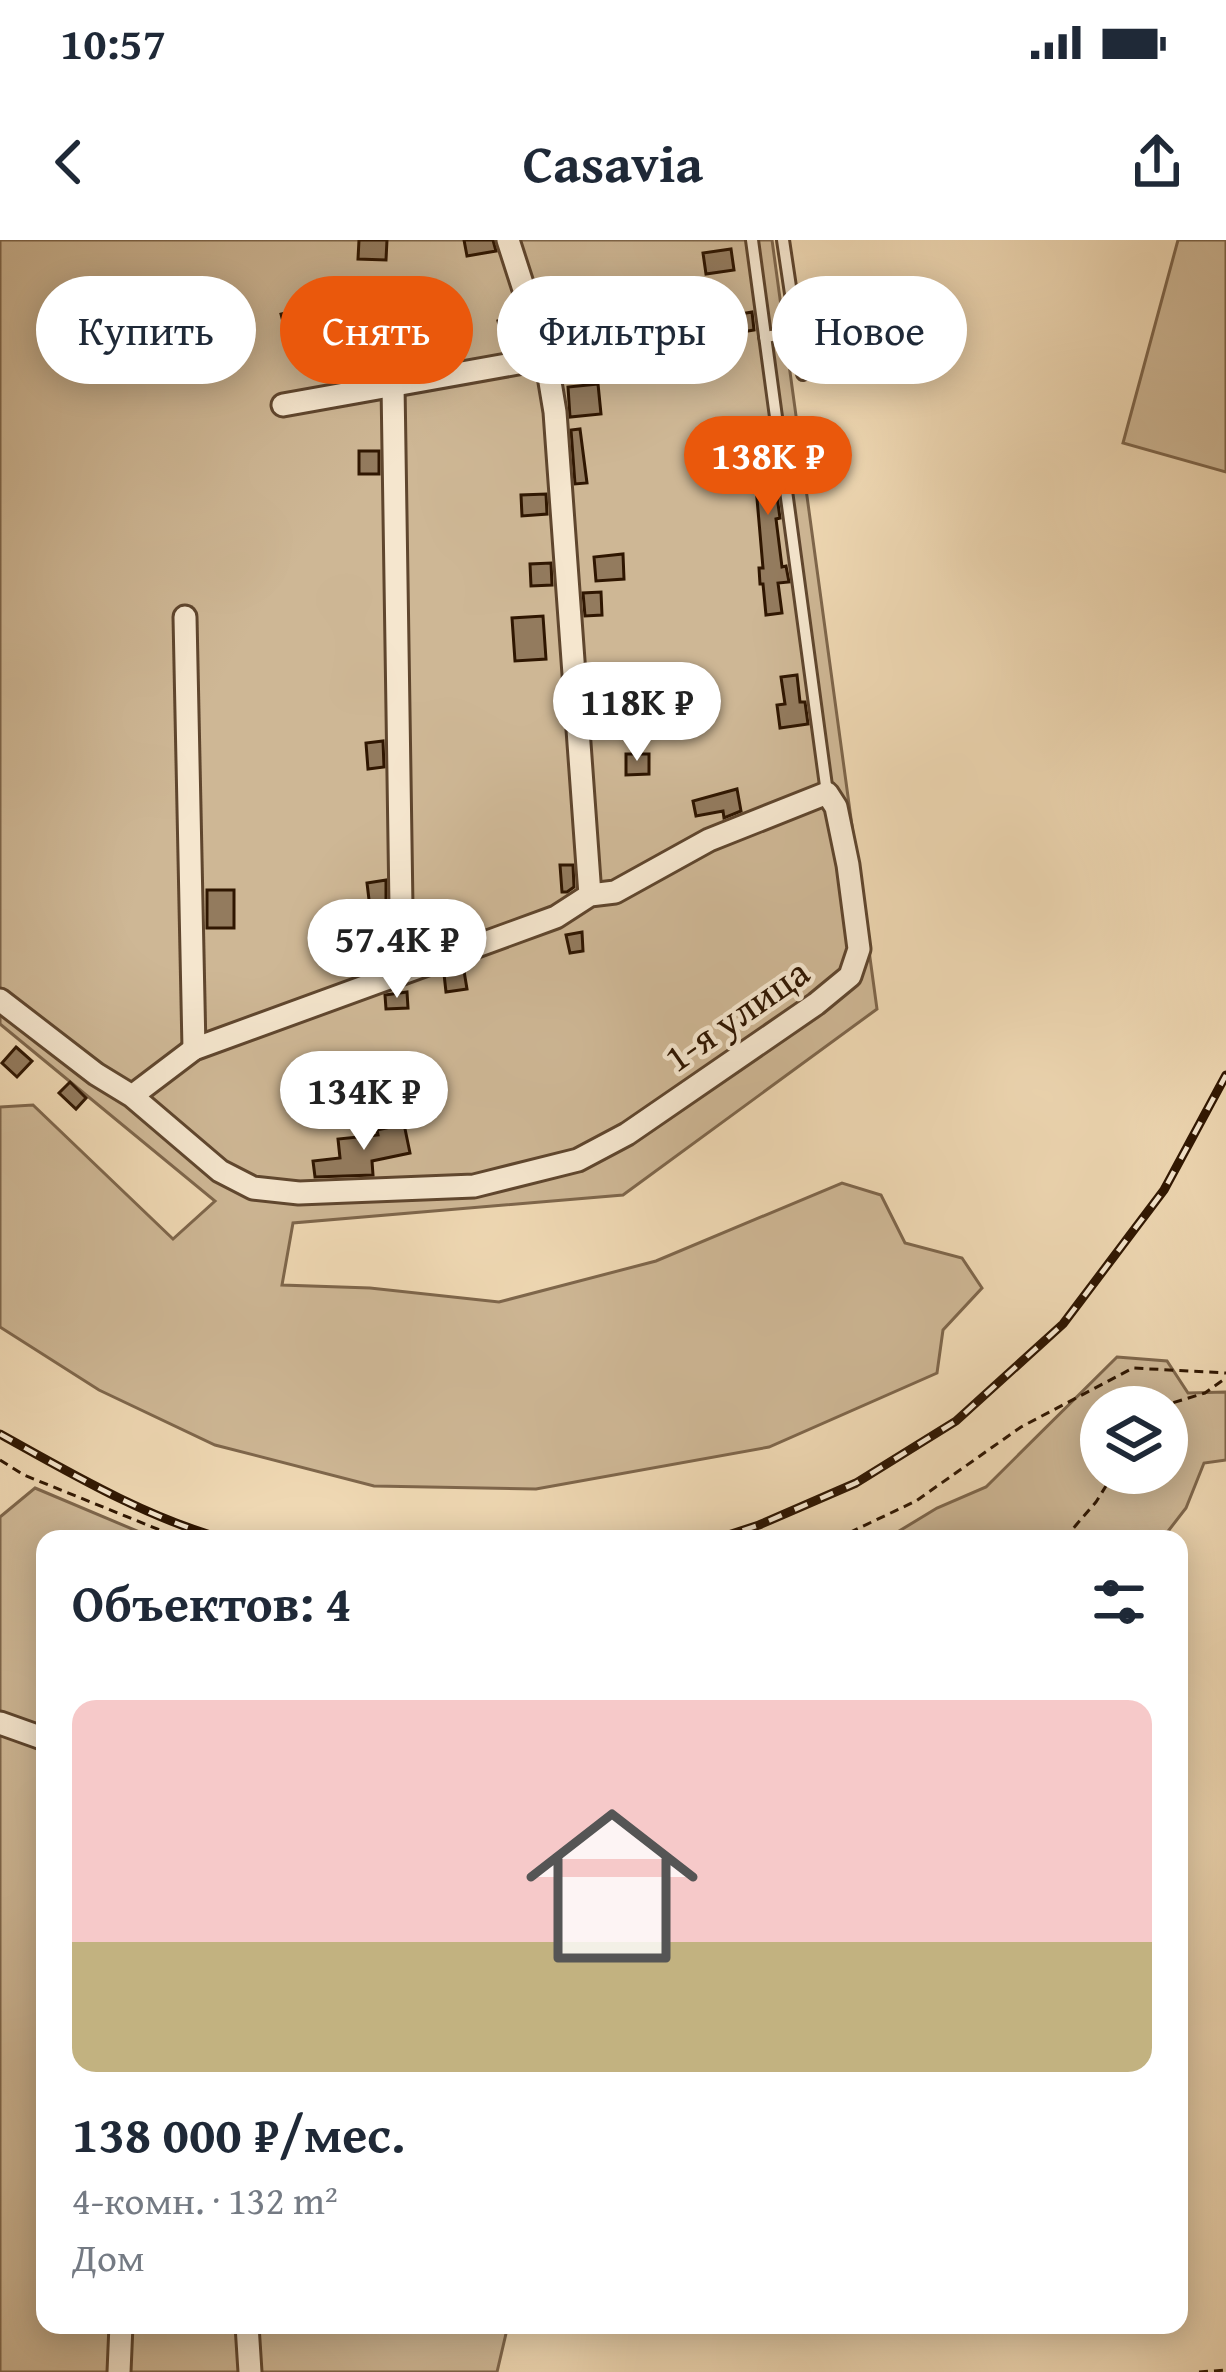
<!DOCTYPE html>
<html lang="ru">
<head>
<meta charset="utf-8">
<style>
  body { margin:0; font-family:"Gentium Book Plus",serif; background:#f2f2f3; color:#1f2937; height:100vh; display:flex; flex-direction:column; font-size:45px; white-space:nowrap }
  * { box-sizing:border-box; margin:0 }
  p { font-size:39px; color:#747a83 }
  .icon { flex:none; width:66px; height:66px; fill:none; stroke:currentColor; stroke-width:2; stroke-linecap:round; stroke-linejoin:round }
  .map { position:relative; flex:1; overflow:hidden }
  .sheet { position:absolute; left:36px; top:1290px; width:1152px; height:804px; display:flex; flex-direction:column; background:#fff; border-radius:24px; box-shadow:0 6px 30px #0003 }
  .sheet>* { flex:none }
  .top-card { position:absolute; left:36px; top:36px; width:1155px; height:108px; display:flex; gap:24px }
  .buttons { position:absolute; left:1080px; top:1146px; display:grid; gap:24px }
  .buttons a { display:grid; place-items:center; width:108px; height:108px; border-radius:50%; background:#fff; box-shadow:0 6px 30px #0003; font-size:60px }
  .price { position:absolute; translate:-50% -102px; padding:0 27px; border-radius:42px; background:#fff; color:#222; font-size:39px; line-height:78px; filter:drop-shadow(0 3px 6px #0008) }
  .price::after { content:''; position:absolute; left:50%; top:72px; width:36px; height:27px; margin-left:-18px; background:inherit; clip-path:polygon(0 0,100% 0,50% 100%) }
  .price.on { background:#ea580c; color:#fff }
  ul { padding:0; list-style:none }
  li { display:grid; align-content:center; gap:24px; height:636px; padding:0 36px }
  li span { display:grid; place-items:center; height:372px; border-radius:24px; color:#555 }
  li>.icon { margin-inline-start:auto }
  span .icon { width:216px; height:216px; fill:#fffc; stroke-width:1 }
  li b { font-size:51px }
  h2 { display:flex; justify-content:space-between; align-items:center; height:144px; padding:0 36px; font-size:51px }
  .tag { padding:0 42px; border-radius:54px; background:#fff; box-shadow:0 6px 30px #0003; font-size:42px; line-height:108px }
  .tag.on { background:#ea580c; color:#fff }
  .status { display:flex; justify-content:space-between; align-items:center; height:84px; padding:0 60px; background:#fff; direction:ltr }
  .status svg { height:33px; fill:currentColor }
  header { display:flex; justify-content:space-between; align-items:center; height:156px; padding:0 36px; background:#fff; font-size:54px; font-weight:800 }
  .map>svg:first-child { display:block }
  .green { fill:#ceb795; stroke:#7e664b; stroke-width:3; fill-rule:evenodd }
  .building { fill:#937b5e; stroke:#2f1601; stroke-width:3 }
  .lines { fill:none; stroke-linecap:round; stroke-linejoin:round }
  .lane-casing { stroke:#5f462e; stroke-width:16 }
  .street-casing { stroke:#5f462e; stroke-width:27 }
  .path { stroke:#2f1601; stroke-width:3; stroke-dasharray:9 6; stroke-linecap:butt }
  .lane { stroke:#f5e6ce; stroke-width:10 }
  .street { stroke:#f5e6ce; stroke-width:21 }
  .rail-casing { stroke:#2f1601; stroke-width:9 }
  .rail { stroke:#f5e6ce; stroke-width:4.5; stroke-dasharray:14; stroke-linecap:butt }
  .labels { text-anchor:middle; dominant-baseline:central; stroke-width:9; stroke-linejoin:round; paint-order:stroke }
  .street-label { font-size:39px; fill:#2f1601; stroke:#f5e6ce }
</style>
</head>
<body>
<div class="status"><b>10:57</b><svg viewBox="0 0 49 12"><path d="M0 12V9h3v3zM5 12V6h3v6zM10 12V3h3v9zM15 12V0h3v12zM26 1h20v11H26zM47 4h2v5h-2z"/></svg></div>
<header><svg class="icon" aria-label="back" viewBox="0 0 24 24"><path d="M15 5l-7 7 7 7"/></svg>Casavia<svg class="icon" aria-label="share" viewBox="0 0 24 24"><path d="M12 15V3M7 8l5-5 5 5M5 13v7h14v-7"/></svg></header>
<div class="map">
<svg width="1226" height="2132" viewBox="0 0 1226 2132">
  <rect width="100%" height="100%" fill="#efd8b3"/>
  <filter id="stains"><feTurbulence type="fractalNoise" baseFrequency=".00167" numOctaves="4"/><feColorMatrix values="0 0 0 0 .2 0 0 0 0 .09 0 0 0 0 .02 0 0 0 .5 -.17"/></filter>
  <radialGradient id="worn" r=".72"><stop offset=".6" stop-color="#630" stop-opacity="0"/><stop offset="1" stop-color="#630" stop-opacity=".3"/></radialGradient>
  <g class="green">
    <polygon points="0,0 772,0 877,769 623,955 293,983 282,1045 370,1048 499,1062 656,1021 842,943 881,955 905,1003 962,1018 982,1048 943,1090 937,1133 769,1207 536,1249 374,1246 215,1205 99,1150 0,1087 0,867 33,865 173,999 215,961 0,784"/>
    <polygon points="1178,0 1226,0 1226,232 1123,203"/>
    <path d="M1117,1117l50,4 21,32 38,-1v68l-22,3 -18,45 -24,31h-276l51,-31 49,-21zM1101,1167h66v66h-66z"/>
    <polygon points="35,1248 156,1299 45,1299 45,2085 508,2085 497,2132 0,2132 0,1277"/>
  </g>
  <g class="building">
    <polygon points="359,0 387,0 386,20 358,19"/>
    <polygon points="464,0 493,0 496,11 467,16"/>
    <polygon points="731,9 734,30 706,34 703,13"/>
    <polygon points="560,57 564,73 548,77 543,61"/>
    <polygon points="310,67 316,90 287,97 281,74"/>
    <polygon points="752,72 754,90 730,94 728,76"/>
    <polygon points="620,75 622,98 582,102 579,79"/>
    <polygon points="516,77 523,107 505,110 498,81"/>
    <polygon points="679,95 682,118 662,120 660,97"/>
    <polygon points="598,144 601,174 570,177 568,147"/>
    <polygon points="766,178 780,278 776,279 782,327 786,326 789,342 778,343 782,373 766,375 763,344 760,344 759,328 763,328 752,201 752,179"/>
    <polygon points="580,189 587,243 575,244 571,190"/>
    <rect x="359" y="211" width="20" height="23"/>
    <polygon points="546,254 547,274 522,276 521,255"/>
    <polygon points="623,314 624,339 596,341 594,317"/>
    <polygon points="551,323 552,345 531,346 530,324"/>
    <polygon points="601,352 602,375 585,376 583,353"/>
    <polygon points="543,376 546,419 515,421 512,378"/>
    <polygon points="797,435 800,462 805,462 808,484 780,488 777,465 785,464 781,437"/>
    <polygon points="383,501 384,527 368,529 366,503"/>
    <polygon points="626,514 649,514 649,534 626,535"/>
    <polygon points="737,549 741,571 724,578 723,571 696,576 693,561"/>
    <polygon points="560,625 573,625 574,647 567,652 562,652"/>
    <polygon points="386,640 386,666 370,668 367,643"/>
    <rect x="207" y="650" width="27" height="38"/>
    <polygon points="582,692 583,711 570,713 566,695"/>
    <polygon points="464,731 467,749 446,752 444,734"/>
    <polygon points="407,752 408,768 386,769 385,755"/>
    <polygon points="16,807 32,821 17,837 2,823"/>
    <polygon points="70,842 86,858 76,869 59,853"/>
    <polygon points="404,884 410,913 372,921 373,935 315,937 313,921 340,918 338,899 378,895 377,890"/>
  </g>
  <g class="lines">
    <defs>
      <g id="lane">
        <polyline points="752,0 827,553"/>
        <polyline points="783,0 803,134"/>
        <polyline points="765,97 797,92"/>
      </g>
      <g id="street">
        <polyline points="508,0 546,118 555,172 590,655"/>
        <polyline points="393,145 402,732"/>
        <polyline points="283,165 546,118"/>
        <polyline points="185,377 194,809"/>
        <polyline points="0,760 96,834 132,856 220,931 253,948 299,953 474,946 578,920 627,894 816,764 850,736 859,709 848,625 836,567 827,553 709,600 615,652 590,655 556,677 194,809 132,856"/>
        <polyline points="0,1483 45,1499"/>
        <polyline points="247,2085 250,2132"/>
        <polyline points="119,2132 121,2085"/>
      </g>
    </defs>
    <use href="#lane" class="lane-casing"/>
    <use href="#street" class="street-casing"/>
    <g class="path">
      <polyline points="1159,1167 1205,1153 1226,1138"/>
      <polyline points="0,1220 24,1235 182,1299"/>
      <polyline points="836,1299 916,1261 1021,1187 1133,1128 1226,1133"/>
      <polyline points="1064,1299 1096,1262 1114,1233"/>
      <polyline points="1199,2132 1226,2130"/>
    </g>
    <use href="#lane" class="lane"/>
    <use href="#street" class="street"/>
    <defs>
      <g id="rail">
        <path d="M0,1194c72,40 145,83 224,105"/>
        <polyline points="716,1299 759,1285 856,1243 956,1181 1063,1084 1164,950 1226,835"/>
      </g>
    </defs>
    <use href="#rail" class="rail-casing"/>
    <use href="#rail" class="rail"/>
  </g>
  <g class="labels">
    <g class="street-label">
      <text transform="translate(736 774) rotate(-35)">1-я улица</text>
    </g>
  </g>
  <rect width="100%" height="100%" filter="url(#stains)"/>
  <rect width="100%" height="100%" fill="url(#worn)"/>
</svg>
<div class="buttons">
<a><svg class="icon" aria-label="layers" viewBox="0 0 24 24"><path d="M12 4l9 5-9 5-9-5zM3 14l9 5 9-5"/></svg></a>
</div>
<b class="price on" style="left:768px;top:278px">138K ₽</b>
<b class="price" style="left:637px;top:524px">118K ₽</b>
<b class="price" style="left:397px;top:761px">57.4K ₽</b>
<b class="price" style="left:364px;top:913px">134K ₽</b>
<div class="top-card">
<a class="tag">Купить</a>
<a class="tag on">Снять</a>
<a class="tag">Фильтры</a>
<a class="tag">Новое</a>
</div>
<section class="sheet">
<h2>Объектов: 4<svg class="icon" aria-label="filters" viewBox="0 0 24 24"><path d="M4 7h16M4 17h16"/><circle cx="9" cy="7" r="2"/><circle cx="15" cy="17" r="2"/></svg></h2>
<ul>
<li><span style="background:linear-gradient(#f6c9c9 65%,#c2b280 0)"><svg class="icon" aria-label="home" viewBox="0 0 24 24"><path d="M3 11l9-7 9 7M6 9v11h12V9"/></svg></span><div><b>138 000 ₽/мес.</b><p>4-комн. · 132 m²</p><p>Дом</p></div></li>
</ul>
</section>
</div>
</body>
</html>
